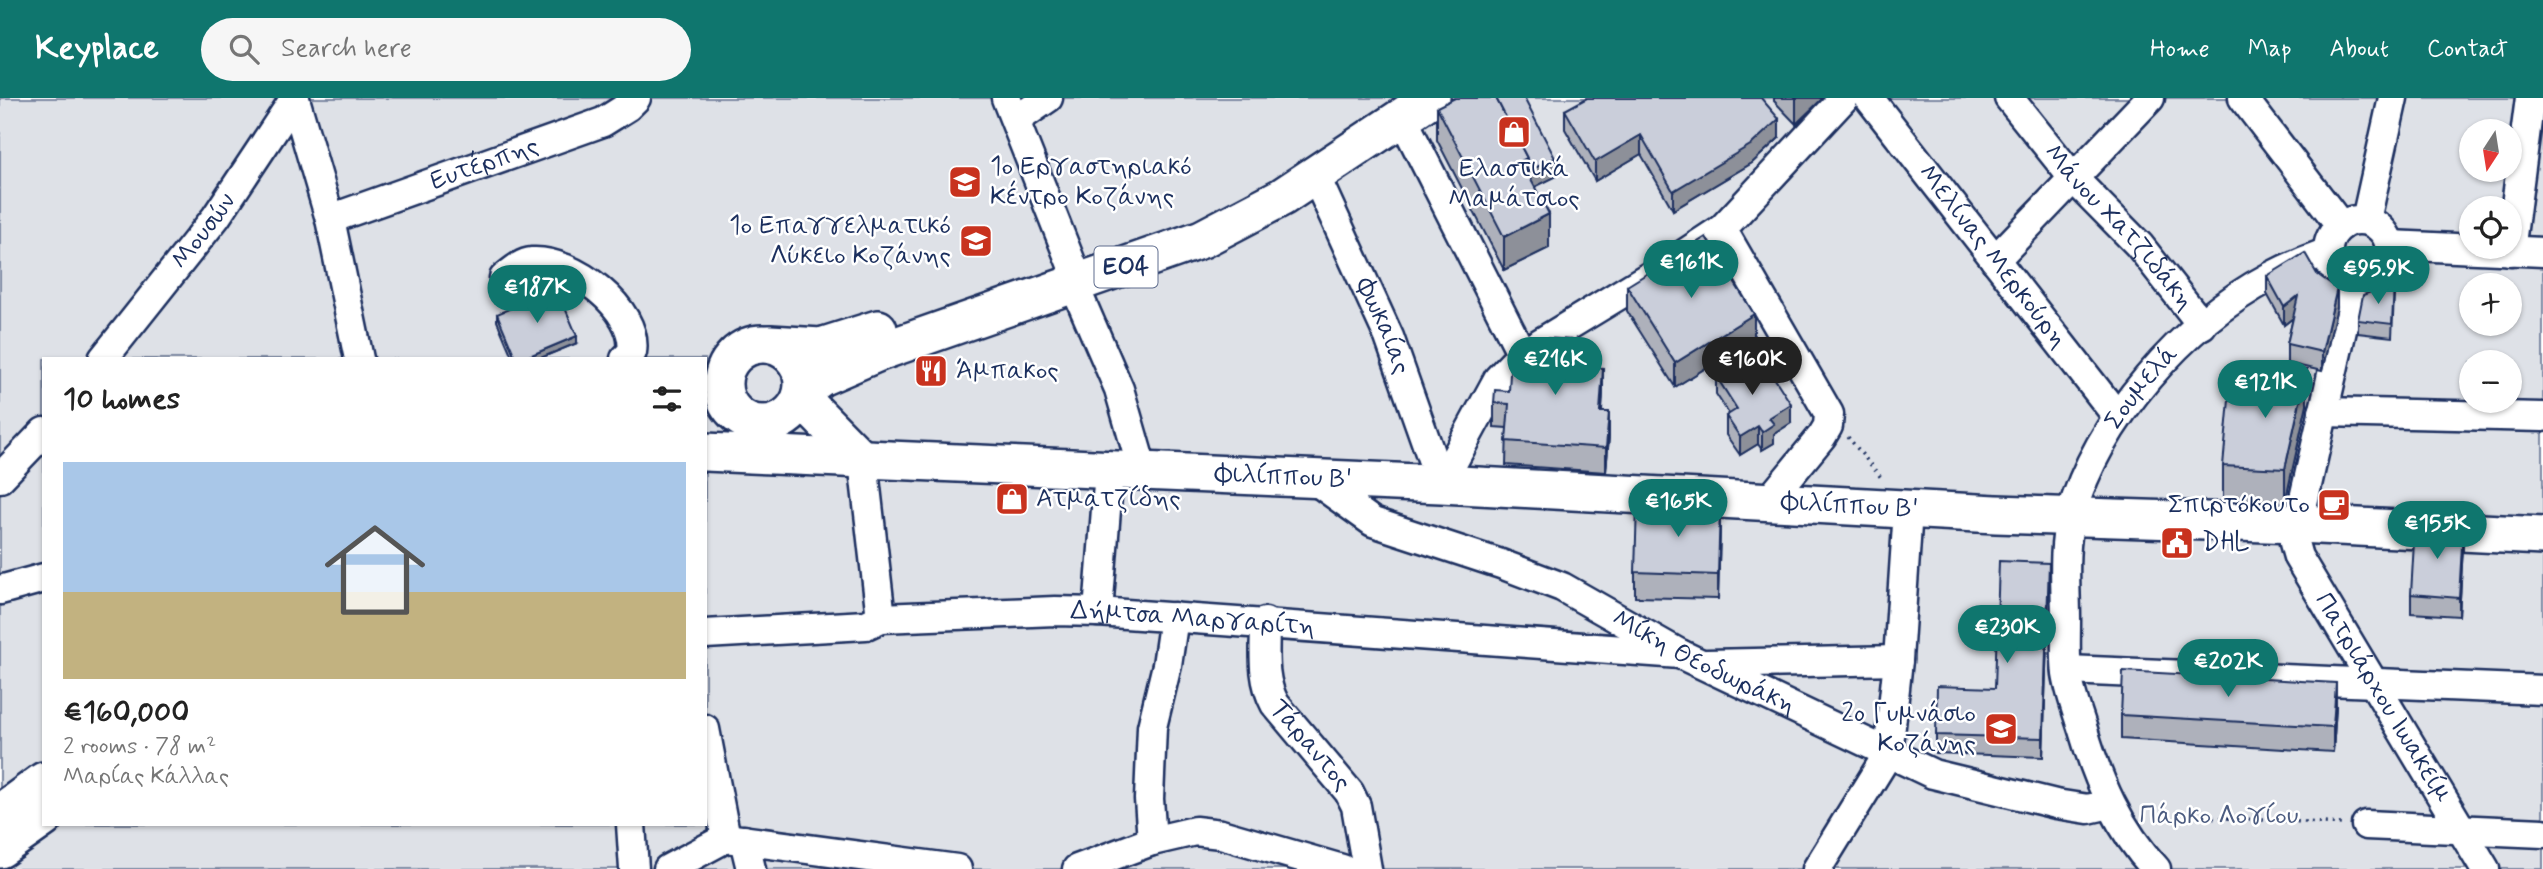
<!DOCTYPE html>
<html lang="en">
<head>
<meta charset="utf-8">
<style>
  body { margin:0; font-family:Mynerve,sans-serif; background:#f6f6f6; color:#222; height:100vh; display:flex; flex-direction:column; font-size:26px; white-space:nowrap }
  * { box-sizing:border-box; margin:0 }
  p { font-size:23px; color:#767676 }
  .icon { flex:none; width:38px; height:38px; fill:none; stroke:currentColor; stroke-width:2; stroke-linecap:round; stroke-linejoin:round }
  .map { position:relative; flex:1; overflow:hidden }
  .details { position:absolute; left:42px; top:259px; width:665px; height:469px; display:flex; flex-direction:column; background:#fff; border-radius:0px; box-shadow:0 2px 5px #0004 }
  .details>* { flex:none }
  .needle { width:46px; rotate:192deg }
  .controls { position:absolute; left:2459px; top:21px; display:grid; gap:14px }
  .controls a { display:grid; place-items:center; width:63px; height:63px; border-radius:50%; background:#fff; box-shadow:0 2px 5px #0004; font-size:35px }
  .price { position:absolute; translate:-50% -60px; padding:0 16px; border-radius:24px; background:#0f766e; color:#fff; font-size:23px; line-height:46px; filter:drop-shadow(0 2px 4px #0008) }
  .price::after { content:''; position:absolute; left:50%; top:42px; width:21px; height:16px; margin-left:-10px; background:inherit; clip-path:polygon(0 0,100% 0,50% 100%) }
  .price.current { background:#222; color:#fff }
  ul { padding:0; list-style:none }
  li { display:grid; align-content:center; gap:14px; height:371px; padding:0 21px }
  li+li { border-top:2px solid #e0e0e0 }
  li span { display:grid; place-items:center; height:217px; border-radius:0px; color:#555 }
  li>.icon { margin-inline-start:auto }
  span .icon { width:126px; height:126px; fill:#fffc; stroke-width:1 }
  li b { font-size:30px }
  h2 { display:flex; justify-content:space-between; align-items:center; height:84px; padding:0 21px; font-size:30px }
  header { display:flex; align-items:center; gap:42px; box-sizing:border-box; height:98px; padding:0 35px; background:#0f766e; color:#fff }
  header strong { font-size:33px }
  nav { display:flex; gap:38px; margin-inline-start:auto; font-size:24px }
  .search { width:490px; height:63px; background:#f6f6f6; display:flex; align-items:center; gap:18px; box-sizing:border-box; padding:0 24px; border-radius:38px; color:#767676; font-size:26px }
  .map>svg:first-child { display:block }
  .green { fill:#dee1e7; stroke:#7c88a2; stroke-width:2; fill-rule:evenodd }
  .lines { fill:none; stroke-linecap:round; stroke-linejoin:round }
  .minor-casing { stroke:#1b2f5e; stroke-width:33 }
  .major-casing { stroke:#1b2f5e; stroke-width:42 }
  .path { stroke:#1b2f5e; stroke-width:3.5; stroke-dasharray:2 5; stroke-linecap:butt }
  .minor { stroke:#fff; stroke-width:28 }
  .major { stroke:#fff; stroke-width:37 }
  .wall { fill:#aeb1bb; stroke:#1b2f5e; stroke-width:2 }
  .shaded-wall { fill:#8d9099; stroke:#1b2f5e; stroke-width:2 }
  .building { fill:#caceda; stroke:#1b2f5e; stroke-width:2 }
  .labels { text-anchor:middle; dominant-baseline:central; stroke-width:5; stroke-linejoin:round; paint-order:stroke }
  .shield { fill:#fff; stroke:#5f6d8e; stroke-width:2 }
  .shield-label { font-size:24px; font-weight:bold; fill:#1b2f5e }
  .street-label { font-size:26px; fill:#1b2f5e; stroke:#fff }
  .poi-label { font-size:26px; fill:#1b2f5e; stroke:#fff; text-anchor:start }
  .park-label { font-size:26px; fill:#4c5c80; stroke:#fff }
</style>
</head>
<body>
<header>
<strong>Keyplace</strong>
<div class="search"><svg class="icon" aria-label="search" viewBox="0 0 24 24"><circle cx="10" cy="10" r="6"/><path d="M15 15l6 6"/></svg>Search here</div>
<nav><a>Home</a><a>Map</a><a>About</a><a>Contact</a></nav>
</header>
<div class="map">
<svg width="2543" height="771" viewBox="0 0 2543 771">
  <rect width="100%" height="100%" fill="#fff"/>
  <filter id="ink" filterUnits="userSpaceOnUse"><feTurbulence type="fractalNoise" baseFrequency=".0143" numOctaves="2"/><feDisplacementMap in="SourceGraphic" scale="14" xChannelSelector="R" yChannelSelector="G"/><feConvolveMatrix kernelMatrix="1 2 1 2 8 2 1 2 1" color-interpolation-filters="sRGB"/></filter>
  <g filter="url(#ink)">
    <path class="green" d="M0,0h2543v771h-2543zM2471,33h39v39h-39zM2471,110h39v39h-39zM2471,187h39v39h-39zM44,261h661v465h-661zM2471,264h39v39h-39z"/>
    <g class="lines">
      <defs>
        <g id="minor">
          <polyline points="1006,0 1072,167"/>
          <path id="s1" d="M1869,0l248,318"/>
          <path id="s2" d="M2009,0l65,81 65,66 63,80"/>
          <polyline points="2243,0 2341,128"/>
          <polyline points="295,1 330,121 359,261"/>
          <polyline points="1402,19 1522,256"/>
          <polyline points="1016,22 1048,0"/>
          <path id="s3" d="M1315,77l74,162 52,147"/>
          <path id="s4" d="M330,121l273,-97 24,-15 9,-9"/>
          <polyline points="2366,122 2393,0"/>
          <circle cx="2359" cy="153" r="31"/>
          <polyline points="1722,131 1829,316 1828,328 1822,338 1767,405"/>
          <polyline points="2390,147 2543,154"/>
          <polyline points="2510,153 2530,0"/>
          <polyline points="1995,162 2150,0"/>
          <path d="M504,180c8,-6 17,-15 28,-16 39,-3 107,47 100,90l-7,7"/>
          <path id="s5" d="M2353,183l-59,262 4,14 187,312"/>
          <polyline points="1074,187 1119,291 1143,374"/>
          <path id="s6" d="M103,261l113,-142 79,-119"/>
          <polyline points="2323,314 2543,319"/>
          <polyline points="863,363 881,520"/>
          <polyline points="0,380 44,334"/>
          <path id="s7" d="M1312,380l61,44 128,42 61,23 118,67 253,120 123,30 32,5 22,-5"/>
          <polyline points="1441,386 1498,281 1522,256 1660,172 1722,131 1844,0"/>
          <polyline points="0,492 44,480"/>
          <polyline points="1098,514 1109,373"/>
          <path id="s8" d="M1265,524c0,29 -4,56 10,82l74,88 7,14 11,63"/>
          <path id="s9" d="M705,536l161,-9 15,-7 174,-7 43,1 582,42"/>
          <polyline points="1707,566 1898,562"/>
          <polyline points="2067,572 2543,592"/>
          <polyline points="705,631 726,740"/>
          <polyline points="631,726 634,771"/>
          <polyline points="2366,727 2543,735"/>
          <polyline points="726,740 957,771"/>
          <polyline points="744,742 751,771"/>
          <polyline points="1152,743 1149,701 1152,629 1167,567 1174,519"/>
          <polyline points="668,771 726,740"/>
          <polyline points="1077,771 1152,743 1195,733 1221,736 1342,771"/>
          <polyline points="1817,771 1888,656 1898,562 1908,412"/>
          <path id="s10" d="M2156,771c-37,-39 -58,-88 -73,-139 -6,-19 -13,-37 -16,-56 -2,-17 -1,-36 -1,-53 0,-34 -4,-72 5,-106 27,-95 112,-192 199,-238 19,-10 38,-18 58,-25"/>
        </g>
        <g id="major">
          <polyline points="770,246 821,249 878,231"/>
          <circle cx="763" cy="286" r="40"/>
          <polyline points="802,296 809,288 821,279 879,254 1202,141 1282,99 1431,0"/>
          <polyline points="801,300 863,363"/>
          <path id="s11" d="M705,354l736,32 555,30 301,10 246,12"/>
          <polyline points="0,715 44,683"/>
          <polyline points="0,751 44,720"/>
        </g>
      </defs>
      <use href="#minor" class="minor-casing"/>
      <use href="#major" class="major-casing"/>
      <g class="path">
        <polyline points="1848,339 1883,382"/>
        <polyline points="2185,718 2343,726"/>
      </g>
      <use href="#minor" class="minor"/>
      <use href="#major" class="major"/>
    </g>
    <g class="wall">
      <polygon points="1774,0 1823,0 1796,26 1774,3"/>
      <polygon points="1437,9 1555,79 1534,89 1549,150 1504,172 1437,42"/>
      <polygon points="1565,12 1779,40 1752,65 1673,112 1641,56 1595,83 1565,31"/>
      <polygon points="2267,178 2337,209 2322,273 2287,265 2287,246 2293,220 2284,227 2267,196"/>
      <polygon points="1627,188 1754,240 1675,289 1627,213"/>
      <polygon points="2394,198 2392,239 2358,235 2358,222"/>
      <polygon points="497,216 577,245 538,261 513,261 497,223"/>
      <polygon points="1589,269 1603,294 1602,314 1609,338 1606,374 1506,367 1507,330 1494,329 1494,305"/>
      <polygon points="1755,275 1791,325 1774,336 1774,345 1762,352 1758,346 1740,357 1726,337 1726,318 1729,316 1716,296 1716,278"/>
      <polygon points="2253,303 2307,306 2285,405 2223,401 2223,368"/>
      <polygon points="1720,432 1718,501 1635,499 1635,474"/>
      <polygon points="2463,449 2459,518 2411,515 2411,496"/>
      <polygon points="2049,484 2043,659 1936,655 1936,637 1995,590"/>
      <polygon points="2336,609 2333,654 2121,641 2121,617"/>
    </g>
    <g class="shaded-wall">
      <polygon points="1796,0 1823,0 1796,26"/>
      <polygon points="1779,21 1779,40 1752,65 1673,112 1673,93"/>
      <polygon points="1641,37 1641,56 1595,83 1595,64"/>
      <polygon points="1527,60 1555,60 1555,79 1521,96 1521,63"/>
      <polygon points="1549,116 1549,150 1504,172 1504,139"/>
      <polygon points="2337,190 2337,209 2322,273 2322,254"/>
      <polygon points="2298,198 2298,216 2284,227 2284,209"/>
      <polygon points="1754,216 1754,240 1675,289 1675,265"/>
      <polygon points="577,238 577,245 538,261 522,261"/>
      <polygon points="1603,270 1603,294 1600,338 1600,314"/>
      <polygon points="2307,272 2307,306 2285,405 2285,371"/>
      <polygon points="1791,306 1791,325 1774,336 1774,345 1762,352 1762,334 1769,320"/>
      <polygon points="1609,314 1609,338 1606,374 1606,350"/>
      <polygon points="1758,328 1758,346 1740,357 1740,339"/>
      <polygon points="1720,408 1720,432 1718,501 1718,477"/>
      <polygon points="2463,430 2463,449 2459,518 2459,500"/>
      <polygon points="2049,465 2049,484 2043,659 2043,640"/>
      <polygon points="2336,585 2336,609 2333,654 2333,629"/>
    </g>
    <g class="building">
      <polygon points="1455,0 1496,0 1527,60 1521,63 1549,116 1504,139 1437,9"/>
      <polygon points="1496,0 1524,0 1555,60 1527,74 1527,60"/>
      <polygon points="1587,0 1761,0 1779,21 1752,46 1673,93 1641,37 1595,64 1565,12"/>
      <polygon points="1706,139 1754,216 1675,265 1627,188"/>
      <polygon points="2305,155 2317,176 2337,190 2322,254 2287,246 2298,198 2284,209 2267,178"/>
      <polygon points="2394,185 2392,226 2358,222 2363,197"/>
      <polygon points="557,191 577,238 522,261 516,261 497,216"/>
      <polygon points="1545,240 1589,243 1587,269 1603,270 1600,314 1609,314 1606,350 1506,343 1509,306 1494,305 1495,292 1509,293 1511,258 1527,259 1528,246 1544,247"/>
      <polygon points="1745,259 1755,275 1766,267 1791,306 1769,320 1774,326 1762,334 1758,328 1740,339 1726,318 1737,311 1716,278"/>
      <polygon points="2257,268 2307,272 2285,371 2223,368 2229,302 2253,303"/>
      <polygon points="1637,406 1720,408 1718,477 1635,474"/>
      <polygon points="2415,427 2463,430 2459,500 2411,496"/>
      <polygon points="1999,463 2049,465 2043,640 1936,637 1937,588 1995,590"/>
      <polygon points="2123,573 2336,585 2333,629 2121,617"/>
    </g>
  </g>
  <defs>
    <symbol id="shop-square" viewBox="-11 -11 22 22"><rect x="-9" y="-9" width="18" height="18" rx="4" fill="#c8321e" stroke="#fff"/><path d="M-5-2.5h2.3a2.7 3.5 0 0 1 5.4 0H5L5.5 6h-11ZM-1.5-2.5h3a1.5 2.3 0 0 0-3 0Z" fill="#fff"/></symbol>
    <symbol id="school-square" viewBox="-11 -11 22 22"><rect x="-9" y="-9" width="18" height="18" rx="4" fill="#c8321e" stroke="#fff"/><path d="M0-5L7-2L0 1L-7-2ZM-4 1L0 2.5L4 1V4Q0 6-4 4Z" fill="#fff"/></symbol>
    <symbol id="restaurant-square" viewBox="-11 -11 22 22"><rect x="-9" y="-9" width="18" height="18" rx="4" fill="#c8321e" stroke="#fff"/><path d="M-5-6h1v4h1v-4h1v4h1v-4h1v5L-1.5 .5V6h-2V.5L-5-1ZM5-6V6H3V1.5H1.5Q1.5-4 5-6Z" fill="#fff"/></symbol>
    <symbol id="cafe-square" viewBox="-11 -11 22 22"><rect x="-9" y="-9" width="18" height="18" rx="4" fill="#c8321e" stroke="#fff"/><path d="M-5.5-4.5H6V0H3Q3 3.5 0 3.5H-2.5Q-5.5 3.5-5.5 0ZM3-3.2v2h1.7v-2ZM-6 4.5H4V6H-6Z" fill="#fff"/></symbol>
    <symbol id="civic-square" viewBox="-11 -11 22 22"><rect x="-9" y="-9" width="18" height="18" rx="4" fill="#c8321e" stroke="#fff"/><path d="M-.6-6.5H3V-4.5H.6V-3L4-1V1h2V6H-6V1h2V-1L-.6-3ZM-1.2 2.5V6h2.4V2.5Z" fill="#fff"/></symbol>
  </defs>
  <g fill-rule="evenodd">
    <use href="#shop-square" x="1495" y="15" width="38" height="38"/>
    <use href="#school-square" x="946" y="65" width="38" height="38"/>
    <use href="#school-square" x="957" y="124" width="38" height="38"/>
    <use href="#restaurant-square" x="912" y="254" width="38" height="38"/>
    <use href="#shop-square" x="993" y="382" width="38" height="38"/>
    <use href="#cafe-square" x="2315" y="388" width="38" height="38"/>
    <use href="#civic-square" x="2158" y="426" width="38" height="38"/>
    <use href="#school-square" x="1982" y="612" width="38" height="38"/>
  </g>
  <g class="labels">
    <rect class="shield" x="1094.5" y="148.5" width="63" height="41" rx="5"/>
    <g class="shield-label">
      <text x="1126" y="169">ΕΟ4</text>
    </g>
    <g class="street-label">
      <text stroke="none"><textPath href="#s4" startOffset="164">Ευτέρπης</textPath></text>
      <text stroke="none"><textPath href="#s2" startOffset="170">Μάνου Χατζιδάκη</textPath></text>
      <text stroke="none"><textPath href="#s6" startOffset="163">Μουσών</textPath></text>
      <text stroke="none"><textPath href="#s1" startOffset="201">Μελίνας Μερκούρη</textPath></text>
      <text stroke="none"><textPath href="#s3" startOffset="166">Φωκαίας</textPath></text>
      <text stroke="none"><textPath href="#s10" startOffset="523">Σουμελά</textPath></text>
      <text stroke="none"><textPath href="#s11" startOffset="579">Φιλίππου Β'</textPath></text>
      <text stroke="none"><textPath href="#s11" startOffset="1146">Φιλίππου Β'</textPath></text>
      <text stroke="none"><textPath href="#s9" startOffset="490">Δήμτσα Μαργαρίτη</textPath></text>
      <text stroke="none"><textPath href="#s7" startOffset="436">Μίκη Θεοδωράκη</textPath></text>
      <text stroke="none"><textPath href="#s5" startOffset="448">Πατριάρχου Ιωακείμ</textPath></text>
      <text stroke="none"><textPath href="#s8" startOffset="138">Τάραντος</textPath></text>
    </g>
    <g class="poi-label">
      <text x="990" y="69">1ο Εργαστηριακό<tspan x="990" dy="30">Κέντρο Κοζάνης</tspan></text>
      <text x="1514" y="71" text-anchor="middle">Ελαστικά<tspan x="1514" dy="30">Μαμάτσιος</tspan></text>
      <text x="951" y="128" text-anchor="end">1ο Επαγγελματικό<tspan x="951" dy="30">Λύκειο Κοζάνης</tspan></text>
      <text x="956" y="273">Άμπακος</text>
      <text x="1036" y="401">Ατματζίδης</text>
      <text x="2310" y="407" text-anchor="end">Σπιρτόκουτο</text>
      <text x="2202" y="445">DHL</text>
      <text x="1976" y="616" text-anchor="end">2o Γυμνάσιο<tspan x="1976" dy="30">Κοζάνης</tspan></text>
    </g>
    <g class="park-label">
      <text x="2219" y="718">Πάρκο Λογίου</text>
    </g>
  </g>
</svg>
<div class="controls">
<a><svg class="needle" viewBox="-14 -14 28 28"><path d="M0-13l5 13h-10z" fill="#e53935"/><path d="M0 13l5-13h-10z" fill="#767676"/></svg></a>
<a><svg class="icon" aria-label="locate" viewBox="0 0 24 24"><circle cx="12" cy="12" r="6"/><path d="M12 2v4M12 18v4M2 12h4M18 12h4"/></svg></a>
<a>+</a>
<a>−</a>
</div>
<b class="price" style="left:1691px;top:202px">€161K</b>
<b class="price" style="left:2378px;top:208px">€95.9K</b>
<b class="price" style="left:537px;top:227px">€187K</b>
<b class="price" style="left:1555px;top:299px">€216K</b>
<b class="price current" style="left:1752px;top:299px">€160K</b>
<b class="price" style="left:2265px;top:322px">€121K</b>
<b class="price" style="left:1678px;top:441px">€165K</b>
<b class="price" style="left:2437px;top:463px">€155K</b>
<b class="price" style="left:2007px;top:567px">€230K</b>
<b class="price" style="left:2228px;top:601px">€202K</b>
<section class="details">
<h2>10 homes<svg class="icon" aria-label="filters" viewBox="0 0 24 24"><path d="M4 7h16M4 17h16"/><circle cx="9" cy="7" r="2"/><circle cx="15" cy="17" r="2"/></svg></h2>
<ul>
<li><span style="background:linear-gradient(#a9c7e8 60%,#c2b280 0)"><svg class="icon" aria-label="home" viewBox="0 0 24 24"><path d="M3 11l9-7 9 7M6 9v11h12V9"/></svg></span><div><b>€160,000</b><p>2 rooms · 78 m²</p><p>Μαρίας Κάλλας</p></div></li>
</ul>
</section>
</div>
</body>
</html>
